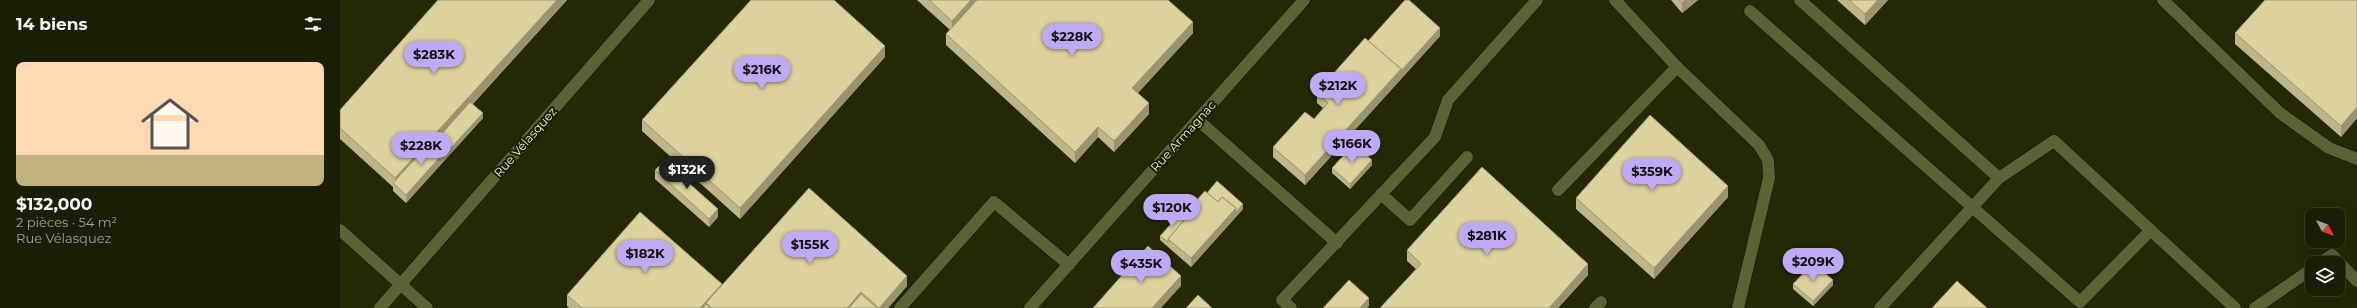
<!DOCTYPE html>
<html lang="fr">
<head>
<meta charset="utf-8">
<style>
  body { margin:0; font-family:Montserrat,sans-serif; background:#23270e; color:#f1f3f6; height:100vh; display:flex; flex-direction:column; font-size:15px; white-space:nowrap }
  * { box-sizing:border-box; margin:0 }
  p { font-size:13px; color:#9fa29a }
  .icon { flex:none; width:22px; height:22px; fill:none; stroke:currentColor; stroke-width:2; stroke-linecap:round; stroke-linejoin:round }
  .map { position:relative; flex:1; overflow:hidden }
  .details { display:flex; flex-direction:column; background:#1a1e04; width:340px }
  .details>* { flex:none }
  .needle { width:26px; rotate:131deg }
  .tools { position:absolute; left:1965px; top:208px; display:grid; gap:8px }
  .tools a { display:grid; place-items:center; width:40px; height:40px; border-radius:8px; background:#1a1e04; box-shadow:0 4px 16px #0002,0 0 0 1px #383c26; font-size:20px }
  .price { position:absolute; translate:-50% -34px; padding:0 9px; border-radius:14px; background:#bea9f4; color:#111; font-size:13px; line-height:26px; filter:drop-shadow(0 1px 2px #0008) }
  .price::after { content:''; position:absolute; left:50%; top:24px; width:12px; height:9px; margin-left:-6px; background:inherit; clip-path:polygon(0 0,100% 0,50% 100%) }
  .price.on { background:#222; color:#fff }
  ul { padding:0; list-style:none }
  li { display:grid; align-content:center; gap:8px; height:212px; padding:0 16px }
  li+li { border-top:1px solid #383c26 }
  li span { display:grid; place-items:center; height:124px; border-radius:8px; color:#555 }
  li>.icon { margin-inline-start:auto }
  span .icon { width:72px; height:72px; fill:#fffc; stroke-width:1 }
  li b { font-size:17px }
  h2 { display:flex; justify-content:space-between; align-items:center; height:48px; padding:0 16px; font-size:17px }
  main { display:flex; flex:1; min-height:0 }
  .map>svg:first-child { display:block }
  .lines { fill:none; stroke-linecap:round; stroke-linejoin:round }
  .minor-casing { stroke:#0d1000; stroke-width:13 }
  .minor { stroke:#5b6335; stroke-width:12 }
  .wall { fill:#beb588 }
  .shaded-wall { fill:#9b936f }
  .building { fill:#ddd29e; stroke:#9b936f }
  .labels { text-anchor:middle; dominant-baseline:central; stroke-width:4; stroke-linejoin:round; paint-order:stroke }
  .street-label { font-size:12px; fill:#e9efd5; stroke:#1a1e00 }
</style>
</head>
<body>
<main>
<section class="details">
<h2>14 biens<svg class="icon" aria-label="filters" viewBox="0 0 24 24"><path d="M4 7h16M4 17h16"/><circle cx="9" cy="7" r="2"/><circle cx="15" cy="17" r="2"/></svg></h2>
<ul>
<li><span style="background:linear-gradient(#ffd9b3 75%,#c2b280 0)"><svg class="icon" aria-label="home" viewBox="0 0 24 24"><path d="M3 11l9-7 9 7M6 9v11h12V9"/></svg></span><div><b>$132,000</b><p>2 pièces · 54 m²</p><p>Rue Vélasquez</p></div></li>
</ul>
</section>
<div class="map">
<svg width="2017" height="308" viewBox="0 0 2017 308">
  <rect width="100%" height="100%" fill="#232805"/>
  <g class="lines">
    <defs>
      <g id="minor">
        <polyline points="1275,0 1337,67 1419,145 1428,160 1429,178 1398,308"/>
        <polyline points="1460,0 1659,178"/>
        <polyline points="1823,0 1940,113 1989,148 2017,159"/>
        <polyline points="1410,11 1740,302 1811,230"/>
        <polyline points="858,120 997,243"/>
        <polyline points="1218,190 1337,67"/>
        <polyline points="1041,194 1070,220 1127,157"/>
        <polyline points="0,230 87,308"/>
        <polyline points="1980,263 1992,255 2017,281"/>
        <polyline points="40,308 309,0"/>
        <polyline points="560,308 654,202 729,265"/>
        <polyline points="690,308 964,0"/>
        <polyline points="951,308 942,300 1095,137 1108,100 1197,0"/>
        <polyline points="1255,308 1261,302"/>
        <polyline points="1540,308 1659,178 1714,141 1895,308"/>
        <polyline points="1915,308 1972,269"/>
      </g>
    </defs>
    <use href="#minor" class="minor-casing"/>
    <use href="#minor" class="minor"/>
  </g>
  <g class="wall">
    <polygon points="98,0 227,0 133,104 143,118 66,203 53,191 53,187 0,139 0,110"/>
    <polygon points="577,0 828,0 853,33 798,93 809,114 774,152 758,137 735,163 606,45 606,34 610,30"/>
    <polygon points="1331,0 1358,0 1342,13"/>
    <polygon points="1497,0 1548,0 1525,25"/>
    <polygon points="2017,0 2017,118 2001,137 1895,44 1895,33"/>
    <polygon points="1100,36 965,185 933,157 933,147 974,119 983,108 977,103 977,92 1028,41"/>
    <polygon points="545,57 400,219 302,131 302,120"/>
    <polygon points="1032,165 1010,189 992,173 992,168"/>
    <polygon points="315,170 378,217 369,227 315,179"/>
    <polygon points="867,193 903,209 851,267 820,240 820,236 843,219 843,215"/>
    <polygon points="1388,197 1314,279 1236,209 1236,198"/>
    <polygon points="1067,250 1248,275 1218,308 1040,308 1076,269 1067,261"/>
    <polygon points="382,284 567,286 548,308 229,308 227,306 227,295"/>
    <polygon points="1453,284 1493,285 1473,306 1453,289"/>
  </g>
  <g class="shaded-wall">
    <polygon points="217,0 227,0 98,142 55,185 55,178"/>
    <polygon points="631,0 641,0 612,32 612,21"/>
    <polygon points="1345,0 1358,0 1342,13 1342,3"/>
    <polygon points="1538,0 1548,0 1525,25 1525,14"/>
    <polygon points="853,22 853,33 792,99 792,88"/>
    <polygon points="1100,28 1100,36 965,185 965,175 1061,69"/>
    <polygon points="545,46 545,57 400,219 400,208"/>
    <polygon points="809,103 809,114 774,152 774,141"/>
    <polygon points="2017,107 2017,118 2001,137 2001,126"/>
    <polygon points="143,113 143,118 66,203 66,195 108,148"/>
    <polygon points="758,127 758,137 735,163 735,152"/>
    <polygon points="1032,160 1032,165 1010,189 1010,184"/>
    <polygon points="1388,186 1388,197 1314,279 1314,268"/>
    <polygon points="903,204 903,209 851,267 851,258 896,208"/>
    <polygon points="378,209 378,217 369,227 369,219"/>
    <polygon points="1248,264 1248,275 1218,308 1209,308"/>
    <polygon points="567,276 567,286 548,308 539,308"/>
    <polygon points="841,276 841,286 821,308 812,308"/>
    <polygon points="1493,280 1493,285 1473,306 1473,301"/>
    <polygon points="382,284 366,303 366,308 360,308"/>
    <polygon points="521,292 521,302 516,308 507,308"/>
    <polygon points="1029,298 1029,306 1027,308 1020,308"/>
  </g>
  <g class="building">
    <polygon points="98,0 217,0 55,178 0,128 0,110"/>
    <polygon points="411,0 494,0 545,46 400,208 302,120"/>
    <polygon points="589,0 631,0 612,21"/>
    <polygon points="637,0 828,0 853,22 792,88 809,103 774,141 758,127 735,152 606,34"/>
    <polygon points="1065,0 1069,0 1100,28 1061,71 1061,69 1028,41"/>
    <polygon points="1339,0 1345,0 1342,3"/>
    <polygon points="1509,0 1538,0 1525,14"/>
    <polygon points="1925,0 2017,0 2017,107 2001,126 1895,33"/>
    <polygon points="1025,38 1061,69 965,175 933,147 965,112 974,119 988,103 977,92"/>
    <polygon points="130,102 143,113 108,151 108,148 98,138"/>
    <polygon points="1310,115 1388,186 1314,268 1236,198"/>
    <polygon points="96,136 108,148 66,195 53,183"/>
    <polygon points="1014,144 1032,160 1010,184 992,168"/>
    <polygon points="324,161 378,209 369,219 315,170"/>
    <polygon points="1142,167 1248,264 1209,308 1040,308 1081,264 1067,250"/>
    <polygon points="877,181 903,204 896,212 896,208 882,197 878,202 867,193"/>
    <polygon points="469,188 567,276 539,308 521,292 507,308 372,308 366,303"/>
    <polygon points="865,191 878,202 882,197 896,208 851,258 828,239 846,218 843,215"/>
    <polygon points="300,212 382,284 360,308 242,308 227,295"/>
    <polygon points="839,215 844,220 828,239 828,242 820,236"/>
    <polygon points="808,246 841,276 812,308 753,308"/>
    <polygon points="1473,263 1493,280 1473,301 1453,284"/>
    <polygon points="1009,280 1029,298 1020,308 983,308"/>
    <polygon points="1617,281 1647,308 1592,308"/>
    <polygon points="521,294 537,308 509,308"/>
    <polygon points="858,295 872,308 846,308"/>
    <polygon points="366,304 370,308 363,308"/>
  </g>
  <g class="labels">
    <g class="street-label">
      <text transform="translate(843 136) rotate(-48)">Rue Armagnac</text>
      <text transform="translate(185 142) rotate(-49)">Rue Vélasquez</text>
    </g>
  </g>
</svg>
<div class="tools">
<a><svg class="needle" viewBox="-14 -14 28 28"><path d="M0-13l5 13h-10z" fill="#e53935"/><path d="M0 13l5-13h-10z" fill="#9fa29a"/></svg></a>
<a><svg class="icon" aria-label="layers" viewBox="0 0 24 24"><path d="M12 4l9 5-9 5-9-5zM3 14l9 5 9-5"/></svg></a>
</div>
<b class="price" style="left:732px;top:57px">$228K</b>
<b class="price" style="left:94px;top:75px">$283K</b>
<b class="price" style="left:422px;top:90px">$216K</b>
<b class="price" style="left:998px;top:106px">$212K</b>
<b class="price" style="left:1012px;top:164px">$166K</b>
<b class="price" style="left:81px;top:166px">$228K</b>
<b class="price on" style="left:347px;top:190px">$132K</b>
<b class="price" style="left:1312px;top:192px">$359K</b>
<b class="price" style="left:832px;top:228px">$120K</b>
<b class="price" style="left:1147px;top:256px">$281K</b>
<b class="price" style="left:470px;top:265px">$155K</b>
<b class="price" style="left:305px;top:274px">$182K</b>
<b class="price" style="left:1473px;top:282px">$209K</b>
<b class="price" style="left:801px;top:284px">$435K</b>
</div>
</main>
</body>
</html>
